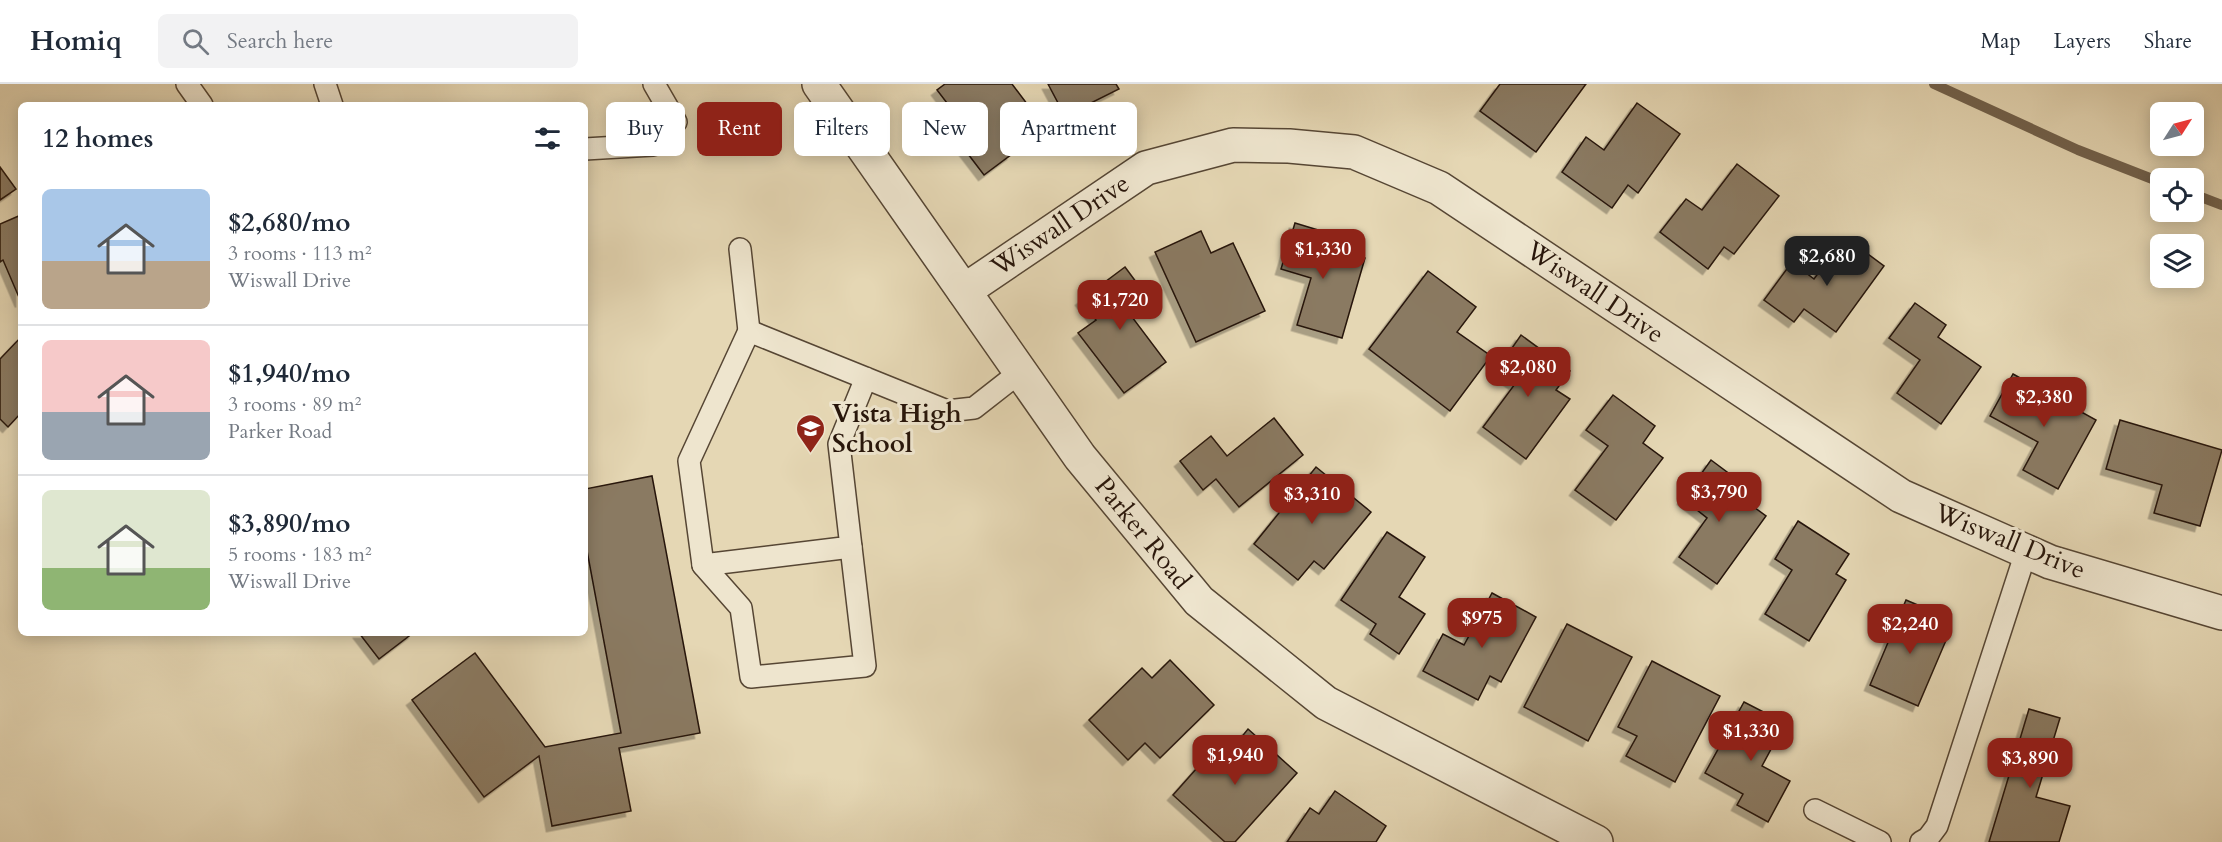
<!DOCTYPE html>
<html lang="en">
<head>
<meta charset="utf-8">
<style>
  body { margin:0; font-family:Cardo,serif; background:#f2f2f3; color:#1f2937; height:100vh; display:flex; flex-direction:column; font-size:22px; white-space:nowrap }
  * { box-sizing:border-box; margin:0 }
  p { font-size:20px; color:#747a83 }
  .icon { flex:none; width:33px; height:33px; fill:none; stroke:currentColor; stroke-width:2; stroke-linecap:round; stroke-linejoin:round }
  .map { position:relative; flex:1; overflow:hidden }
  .drawer { position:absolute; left:18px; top:18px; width:570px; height:534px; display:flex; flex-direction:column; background:#fff; border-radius:9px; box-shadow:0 3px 15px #0003 }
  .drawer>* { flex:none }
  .banner { position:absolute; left:606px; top:18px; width:570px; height:54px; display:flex; gap:12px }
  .needle { width:39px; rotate:54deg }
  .fabs { position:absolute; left:2150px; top:18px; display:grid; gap:12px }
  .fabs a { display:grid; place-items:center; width:54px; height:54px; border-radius:9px; background:#fff; box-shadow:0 3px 15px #0003; font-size:30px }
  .price { position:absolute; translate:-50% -51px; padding:0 14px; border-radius:12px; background:#8f2418; color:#fff; font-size:20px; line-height:39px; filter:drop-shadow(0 2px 3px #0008) }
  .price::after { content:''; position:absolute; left:50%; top:36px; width:18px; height:14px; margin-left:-9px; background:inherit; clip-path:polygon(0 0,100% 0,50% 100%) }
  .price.active { background:#222; color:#fff }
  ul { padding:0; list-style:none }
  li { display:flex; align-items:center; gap:18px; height:150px; padding:0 24px }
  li+li { border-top:2px solid #e0e1e3 }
  li span { display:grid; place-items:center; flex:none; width:168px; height:120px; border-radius:9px; color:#555 }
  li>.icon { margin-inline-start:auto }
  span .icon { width:72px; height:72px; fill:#fffc; stroke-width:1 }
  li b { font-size:26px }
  h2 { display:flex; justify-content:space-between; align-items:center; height:72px; padding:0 24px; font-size:26px }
  .chip { padding:0 21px; border-radius:9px; background:#fff; box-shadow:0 3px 15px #0003; font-size:21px; line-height:54px }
  .chip.active { background:#8f2418; color:#fff }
  header { display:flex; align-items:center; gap:36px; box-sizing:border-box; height:84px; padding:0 30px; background:#fff; border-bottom:2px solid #e0e1e3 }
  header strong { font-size:28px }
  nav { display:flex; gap:33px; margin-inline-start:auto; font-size:21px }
  .search { width:420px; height:54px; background:#f2f2f3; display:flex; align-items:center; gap:15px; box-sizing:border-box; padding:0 21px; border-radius:9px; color:#747a83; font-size:22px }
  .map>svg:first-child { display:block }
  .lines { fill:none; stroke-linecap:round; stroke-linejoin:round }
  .stream { stroke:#72624d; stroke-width:10 }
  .building { fill:#8a7a62; stroke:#27150a; stroke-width:1.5; filter:url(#shadow) }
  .service-casing { stroke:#564634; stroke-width:24 }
  .minor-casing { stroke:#564634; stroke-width:36 }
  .service { stroke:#eee5ce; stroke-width:21 }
  .minor { stroke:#eee5ce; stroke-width:33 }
  .labels { text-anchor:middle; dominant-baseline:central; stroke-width:6; stroke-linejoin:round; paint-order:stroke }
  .street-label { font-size:26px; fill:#27150a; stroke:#eee5ce }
  .poi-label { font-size:26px; font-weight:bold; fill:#27150a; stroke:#eee5ce; text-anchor:start }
</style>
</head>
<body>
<header>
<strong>Homiq</strong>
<div class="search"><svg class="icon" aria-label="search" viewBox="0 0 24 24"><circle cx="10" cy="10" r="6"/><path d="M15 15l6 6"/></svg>Search here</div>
<nav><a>Map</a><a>Layers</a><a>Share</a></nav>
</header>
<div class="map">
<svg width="2222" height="758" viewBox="0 0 2222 758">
  <defs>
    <filter id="shadow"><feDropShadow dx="-5.5" dy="5.5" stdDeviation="0" flood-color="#0004"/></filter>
  </defs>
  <rect width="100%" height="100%" fill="#e5d7b4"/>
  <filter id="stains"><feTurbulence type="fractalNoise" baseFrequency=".00333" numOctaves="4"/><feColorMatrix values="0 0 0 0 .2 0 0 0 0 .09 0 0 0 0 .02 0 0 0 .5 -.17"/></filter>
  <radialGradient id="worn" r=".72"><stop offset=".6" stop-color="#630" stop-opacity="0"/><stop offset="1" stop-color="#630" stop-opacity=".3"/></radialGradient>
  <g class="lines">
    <g class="stream">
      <polyline points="1934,0 2078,66 2160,98"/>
      <polyline points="2193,110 2222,121"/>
    </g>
  </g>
  <g class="building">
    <polygon points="945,0 1012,0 1037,33 1003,58 1012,70 984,91 952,49 963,40 937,6"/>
    <polygon points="1048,0 1116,0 1119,5 1065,32"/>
    <polygon points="1500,0 1586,0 1536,68 1480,27"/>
    <polygon points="1637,19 1680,50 1638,109 1628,101 1612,124 1562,88 1586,53 1604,66"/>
    <polygon points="1737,80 1779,112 1734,170 1724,163 1708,185 1660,148 1686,115 1702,126"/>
    <polygon points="0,83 16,105 0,116"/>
    <polygon points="21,131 21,218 3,176 0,178 0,140"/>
    <polygon points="1295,139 1328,149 1324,162 1365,174 1342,254 1297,241 1311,194 1281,185"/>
    <polygon points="1201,147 1211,169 1233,159 1265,227 1196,258 1155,168"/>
    <polygon points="1845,153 1884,182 1836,248 1804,225 1794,238 1764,216 1792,178 1814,195"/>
    <polygon points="1125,183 1151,218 1132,233 1166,278 1124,309 1078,249 1096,236 1081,216"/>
    <polygon points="1428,187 1476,223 1457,248 1491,272 1450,327 1369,265"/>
    <polygon points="1915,219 1946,241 1938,253 1981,283 1941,340 1897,309 1920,276 1889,254"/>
    <polygon points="1521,251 1570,287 1556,306 1570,315 1526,375 1483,343 1515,300 1496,287"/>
    <polygon points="21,253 21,329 8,343 0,335 0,275"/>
    <polygon points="2013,290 2096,336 2058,405 2023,386 2038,358 1990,332"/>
    <polygon points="1613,311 1655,342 1643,359 1663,374 1616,436 1575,406 1608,362 1586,346"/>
    <polygon points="1274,334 1303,371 1239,423 1216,395 1203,406 1180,377 1211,352 1227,372"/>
    <polygon points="2120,336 2222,366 2200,442 2154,429 2162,401 2106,385"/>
    <polygon points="1711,376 1739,397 1732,407 1766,432 1717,500 1679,473 1707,434 1683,415"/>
    <polygon points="1316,383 1371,428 1324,485 1314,477 1298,496 1254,460"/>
    <polygon points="652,392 700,649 619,664 631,727 552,742 539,672 484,713 412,616 475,569 545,663 621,649 585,456 585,405"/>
    <polygon points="1798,437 1849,470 1836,490 1846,496 1809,557 1765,530 1792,486 1775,475"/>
    <polygon points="1387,448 1425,473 1399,513 1425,530 1399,570 1370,550 1376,540 1341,516"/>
    <polygon points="1492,509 1536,533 1501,598 1490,592 1478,616 1423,587 1443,550 1464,561"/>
    <polygon points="1906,516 1941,531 1933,548 1947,554 1918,622 1870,601"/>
    <polygon points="1567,540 1632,573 1588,657 1524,623"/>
    <polygon points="359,549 413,549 379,575"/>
    <polygon points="1170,576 1214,621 1160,674 1145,659 1128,676 1089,636 1142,584 1152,594"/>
    <polygon points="1652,577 1720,612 1675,698 1626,672 1637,652 1618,643"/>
    <polygon points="1744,618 1785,639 1762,682 1790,697 1768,738 1737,721 1743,710 1705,689"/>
    <polygon points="2029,625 2060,634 2036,713 2070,722 2059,758 1989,758"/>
    <polygon points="1248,645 1297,689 1235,758 1225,758 1173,711 1221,657 1231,666"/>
    <polygon points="1335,707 1386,742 1376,758 1287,758 1310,724 1319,730"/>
  </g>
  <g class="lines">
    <defs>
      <g id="service">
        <polyline points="187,0 202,21"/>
        <polyline points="325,0 332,21"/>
        <polyline points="585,65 653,61 676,38 654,0"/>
        <polyline points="740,165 749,247"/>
        <polyline points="866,294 839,360 851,463 703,481 689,377 749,247 947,327 974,324 1020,288"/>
        <polyline points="703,481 741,524 751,593 865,582 851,463"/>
        <polyline points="1815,726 1880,758"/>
        <polyline points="1921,758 1928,754 1937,742 2026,468"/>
      </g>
      <g id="minor">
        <polyline points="819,0 1080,373 1199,517 1326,619 1596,758"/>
        <polyline points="964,207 1146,84 1233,61 1289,62 1354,68 1439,104 1901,412 2050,478 2222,529"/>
      </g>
    </defs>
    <use href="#service" class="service-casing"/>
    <use href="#minor" class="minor-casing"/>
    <use href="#service" class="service"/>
    <use href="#minor" class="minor"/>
  </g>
  <defs>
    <symbol id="school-pin" viewBox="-11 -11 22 30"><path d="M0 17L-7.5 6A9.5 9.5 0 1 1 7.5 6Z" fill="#8f2418" stroke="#eee5ce"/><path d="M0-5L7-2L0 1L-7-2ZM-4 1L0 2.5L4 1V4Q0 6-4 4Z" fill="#fff"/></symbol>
  </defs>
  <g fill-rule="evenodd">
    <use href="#school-pin" x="794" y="328" width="33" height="45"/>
  </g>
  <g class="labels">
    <g class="street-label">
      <text transform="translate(1060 141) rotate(-34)">Wiswall Drive</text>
      <text transform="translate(1595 208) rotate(34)">Wiswall Drive</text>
      <text transform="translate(1143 449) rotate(51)">Parker Road</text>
      <text transform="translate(2010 457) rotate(22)">Wiswall Drive</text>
    </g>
    <g class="poi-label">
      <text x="832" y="329">Vista High<tspan x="832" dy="30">School</tspan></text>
    </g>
  </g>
  <rect width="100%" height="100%" filter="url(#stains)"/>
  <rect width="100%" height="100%" fill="url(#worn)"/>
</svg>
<div class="fabs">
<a><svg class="needle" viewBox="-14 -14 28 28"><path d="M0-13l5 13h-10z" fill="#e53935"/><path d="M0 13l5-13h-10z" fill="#747a83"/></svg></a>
<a><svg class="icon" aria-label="locate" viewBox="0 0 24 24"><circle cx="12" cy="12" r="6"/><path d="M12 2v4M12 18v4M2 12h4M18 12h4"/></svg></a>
<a><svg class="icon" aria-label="layers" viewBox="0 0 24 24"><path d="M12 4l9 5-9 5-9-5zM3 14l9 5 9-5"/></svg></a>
</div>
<b class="price" style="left:1323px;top:196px">$1,330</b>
<b class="price active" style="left:1827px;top:203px">$2,680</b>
<b class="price" style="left:1120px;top:247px">$1,720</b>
<b class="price" style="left:1528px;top:314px">$2,080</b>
<b class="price" style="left:2044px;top:344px">$2,380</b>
<b class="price" style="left:1719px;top:439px">$3,790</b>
<b class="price" style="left:1312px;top:441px">$3,310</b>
<b class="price" style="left:1482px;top:565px">$975</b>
<b class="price" style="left:1910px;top:571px">$2,240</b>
<b class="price" style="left:1751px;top:678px">$1,330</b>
<b class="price" style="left:1235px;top:702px">$1,940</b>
<b class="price" style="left:2030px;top:705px">$3,890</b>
<div class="banner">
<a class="chip">Buy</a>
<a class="chip active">Rent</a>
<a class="chip">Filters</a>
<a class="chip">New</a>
<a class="chip">Apartment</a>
</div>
<section class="drawer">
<h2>12 homes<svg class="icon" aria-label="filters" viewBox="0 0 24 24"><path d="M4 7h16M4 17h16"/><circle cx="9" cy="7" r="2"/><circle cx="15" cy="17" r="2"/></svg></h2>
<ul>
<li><span style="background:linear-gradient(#a9c7e8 60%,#b9a48a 0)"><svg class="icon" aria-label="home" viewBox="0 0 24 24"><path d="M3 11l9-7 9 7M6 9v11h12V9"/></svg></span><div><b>$2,680/mo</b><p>3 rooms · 113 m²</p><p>Wiswall Drive</p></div></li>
<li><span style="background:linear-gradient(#f6c9c9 60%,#9aa5b1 0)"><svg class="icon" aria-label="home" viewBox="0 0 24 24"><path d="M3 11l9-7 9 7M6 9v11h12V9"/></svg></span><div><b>$1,940/mo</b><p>3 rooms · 89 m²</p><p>Parker Road</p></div></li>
<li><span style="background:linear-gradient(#dfe7d0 65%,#8fb573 0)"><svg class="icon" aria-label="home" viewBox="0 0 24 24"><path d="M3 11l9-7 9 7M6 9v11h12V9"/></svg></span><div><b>$3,890/mo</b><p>5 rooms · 183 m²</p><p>Wiswall Drive</p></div></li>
</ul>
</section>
</div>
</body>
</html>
